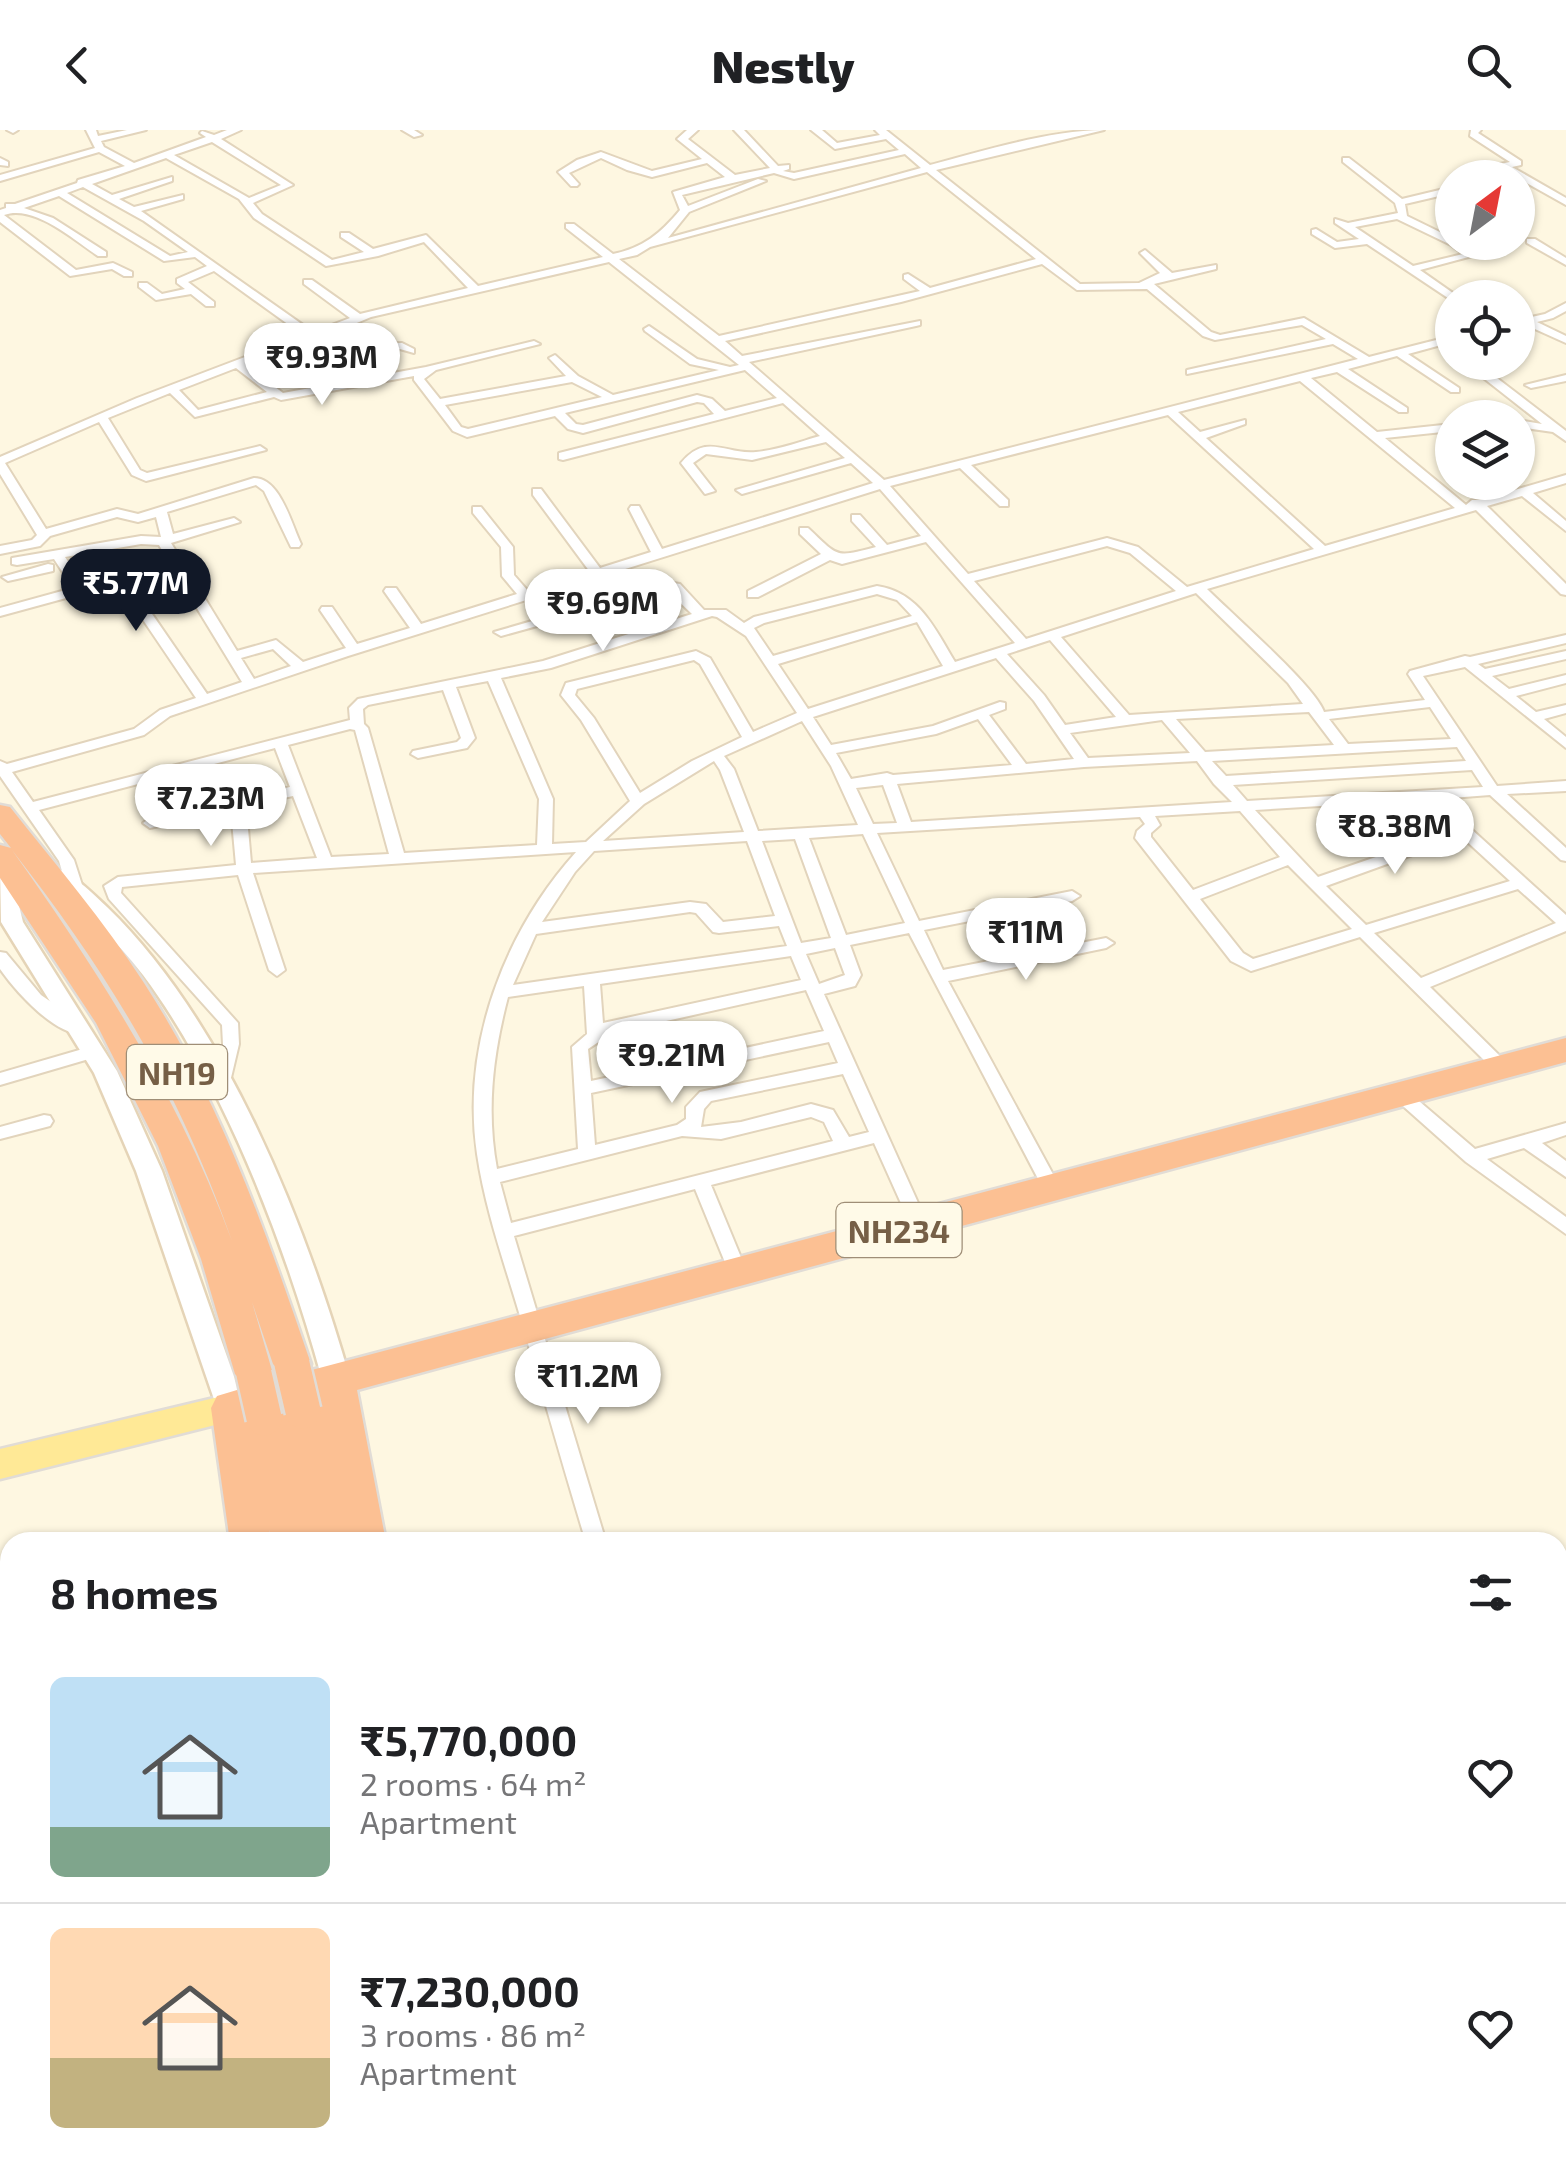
<!DOCTYPE html>
<html lang="en">
<head>
<meta charset="utf-8">
<style>
  body { margin:0; font-family:"Exo 2",sans-serif; background:#f6f6f6; color:#202124; height:100vh; display:flex; flex-direction:column; font-size:38px; white-space:nowrap }
  * { box-sizing:border-box; margin:0 }
  p { font-size:32px; color:#757577 }
  .icon { flex:none; width:55px; height:55px; fill:none; stroke:currentColor; stroke-width:2; stroke-linecap:round; stroke-linejoin:round }
  .map { position:relative; flex:1; overflow:hidden }
  .drawer { position:absolute; left:0px; top:1402px; width:1568px; height:642px; display:flex; flex-direction:column; background:#fff; border-radius:30px 30px 0 0; box-shadow:0 2px 8px #0004 }
  .drawer>* { flex:none }
  .needle { width:65px; rotate:32deg }
  .tools { position:absolute; left:1435px; top:30px; display:grid; gap:20px }
  .tools a { display:grid; place-items:center; width:100px; height:100px; border-radius:50%; background:#fff; box-shadow:0 2px 8px #0004; font-size:50px }
  .price { position:absolute; translate:-50% -85px; padding:0 22px; border-radius:35px; background:#fff; color:#222; font-size:32px; line-height:65px; filter:drop-shadow(0 2px 5px #0008) }
  .price::after { content:''; position:absolute; left:50%; top:60px; width:30px; height:22px; margin-left:-15px; background:inherit; clip-path:polygon(0 0,100% 0,50% 100%) }
  .price.current { background:#111827; color:#fff }
  ul { padding:0; list-style:none }
  li { display:flex; align-items:center; gap:30px; height:250px; padding:0 50px }
  li+li { border-top:2px solid #e0e0e0 }
  li span { display:grid; place-items:center; flex:none; width:280px; height:200px; border-radius:15px; color:#555 }
  li>.icon { margin-inline-start:auto }
  span .icon { width:120px; height:120px; fill:#fffc; stroke-width:1 }
  li b { font-size:42px }
  h2 { display:flex; justify-content:space-between; align-items:center; height:120px; padding:0 50px; font-size:42px }
  header { display:flex; justify-content:space-between; align-items:center; height:130px; padding:0 50px; background:#fff; font-size:45px; font-weight:800 }
  .map>svg:first-child { display:block }
  .lines { fill:none; stroke-linecap:round; stroke-linejoin:round }
  .street-casing { stroke:#e2d4bc; stroke-width:4 }
  .secondary-casing { stroke:#e5d4b7; stroke-width:5 }
  .primary-casing { stroke:#e1dcd6; stroke-width:5 }
  .highway-casing { stroke:#e1dcd6; stroke-width:5 }
  .street { fill:#fff; fill-rule:evenodd }
  .secondary { fill:#fff; fill-rule:evenodd }
  .primary { fill:#ffe996; fill-rule:evenodd }
  .highway { fill:#fcc093; fill-rule:evenodd }
  .highway-bridge-casing { stroke:#e1dcd6; stroke-width:40; stroke-linecap:butt }
  .highway-bridge { stroke:#fcc093; stroke-width:35 }
  .labels { text-anchor:middle; dominant-baseline:central; stroke-width:10; stroke-linejoin:round; paint-order:stroke }
  .shield { fill:#fffae8; stroke:#9f8e77; stroke-width:2.5 }
  .shield-label { font-size:32px; font-weight:bold; fill:#765f46 }
</style>
</head>
<body>
<header><svg class="icon" aria-label="back" viewBox="0 0 24 24"><path d="M15 5l-7 7 7 7"/></svg>Nestly<svg class="icon" aria-label="search" viewBox="0 0 24 24"><circle cx="10" cy="10" r="6"/><path d="M15 15l6 6"/></svg></header>
<div class="map">
<svg width="1566" height="2043" viewBox="0 0 1566 2043">
  <rect width="100%" height="100%" fill="#fef7e1"/>
  <g class="lines">
    <defs>
      <g id="street">
        <polygon points="7,0 18,0 13,3"/>
        <path d="M86,0h10l2,6 29,-6h19l-45,11 3,6 30,16 72,-26 -6,-4 2,-2 12,4 13,-5h14l-20,9 72,46 -40,18 9,11 70,46 32,-8 -23,-15v-4h8l24,16 53,-14 52,51 125,-29 -37,-29v-4h8l39,30c30,-6 48,-21 67,-44l-7,-18 52,-15 -18,-14 -55,14 -25,-7 -26,-12 -32,15 10,11 -2,2h-6l-13,-14 19,-12 24,-8 51,19 50,-12 -25,-20 10,-9h11l-10,9 47,36 35,-7 -36,-38h10l34,36 11,-1v4l-6,2 11,2 105,-23 -13,-11 -51,10 -24,-19h11l15,13 43,-8 -5,-5h11l44,35c52,-14 121,-35 174,-35l-168,40 144,114 59,-1 21,-10 -20,-20 5,-3 27,23 44,-8v4l-62,15 57,48 9,3 84,-17 65,39 83,-21v6l-44,12 51,34v4h-8l-54,-36 -49,13 59,39v4h-8l-62,-40 -26,6 66,54 75,-8v7l-67,7 81,67 6,-5h8l86,-25v8l-33,10 33,28v10l-44,-35 -35,10 79,78v11l-5,-1 -85,-84 -269,79c25,25 109,98 117,123l101,-12 -17,-26 2,-3 55,-15 5,1 96,-22v8l-88,21 7,5 81,-18v8l-74,17 17,13 57,-14v8l-50,13 20,16 30,-7v8l-22,6 22,18v11l-101,-81 -42,9 74,110 69,-5v10l-59,3 59,54v13l-5,-1 -71,-65 -52,4 128,116v16l-136,56 77,76 2,4 -2,4h-12l-135,-134 -109,34 -20,-10 -96,-123 2,-7 8,-7 -5,-7 -263,16 42,88 153,-30 8,5 -8,5 -148,29 19,40 163,-32 8,5 -8,5 -158,33 113,208 -3,5h-12l-137,-261 -59,12 11,30 -6,11 -31,8 104,231 -3,5h-12l-39,-87 -163,42 36,87 -2,5h-14l-2,-5 -34,-83 -181,47 92,306h-20c-23,-75 -44,-151 -66,-226 -16,-54 -35,-107 -43,-162 -16,-108 27,-222 99,-302l-323,21 32,97 -8,6 -8,-6 -31,-95 -116,12 -1,6 117,130 1,21 -9,38 -8,6 -8,-6 9,-38 -1,-19 -113,-126 -5,-13 14,-9 118,-12 -5,-55 -81,18 -7,-5 7,-5 140,-31 -15,-39 -236,62 35,50 10,31 -8,5 -8,-5 -9,-30 -59,-85v-15l7,3 127,-35 26,-19 36,-12 -65,-96 -41,7 -5,-1 -8,-13 -77,21v-8l73,-20 -19,-29 -37,6 -5,-1v-6l129,-22 20,1 -5,-20 -18,5 -21,-5 -67,19 -10,10 -40,8v-8l32,-6 5,-5 -37,-61v-17l137,-59 166,-63 -89,-64 -26,11 26,20v4h-8l-15,-12 -35,6 -17,-13v-4h8l15,11 23,-5 -8,-6v-4l30,-13 -12,-9 -31,4 -105,-65 -35,12 29,10 53,34v4h-8c-24,-16 -64,-52 -94,-41l72,55 37,-7 19,9v4h-8l-12,-7 -42,7 -70,-54v-12l6,-2v-4h9l62,-21 1,-3 47,-14 -26,-14 -99,29v-6l95,-27zM212,12l69,43 -32,13 -75,-43zM905,24l16,14 -253,70 21,-26 77,-31 -8,-2 -70,27 -6,-11 92,-22 20,6zM166,28l73,41 15,19 72,48 52,-10 46,-14 44,46 -108,26 -48,-34h-8v4l46,34 -37,14 -172,-121 42,-12v-4l-49,12 -15,-8 53,-18v-4l-60,18 -20,-11zM927,42l109,87 -106,29 -22,-14 -4,1v4l16,12 -201,45 -100,-77 18,-4 13,-8zM83,57l61,34 44,31 -18,4 -103,-63zM609,132l130,103 -9,2 -33,-8 -48,-33 -5,3 1,2 45,33 29,6 -106,25 -35,-19 -23,-21 -6,3 17,18 -126,23 -16,-20 12,-9 104,-26 -6,-3 -108,26 -143,26 -37,-28 64,-25h8l1,-3 24,-9 27,22 30,-1 14,4v-4l-12,-6 -25,1 -25,-19 19,-8zM1042,134l35,26 70,-1 56,47 12,4 87,-15 24,14 -139,31v4l146,-30 25,15 -474,121 -135,-118 167,-36 4,-1v-4l-178,35 -17,-15 176,-39zM236,238l31,24 -69,18 -19,-20zM745,240l32,28 -52,13 -13,-12 -15,-4 -114,30 -7,-1 -11,-11zM414,246v4l39,51 14,6 88,-21 13,13 15,4 114,-31 7,1 10,11 -155,39v6l4,1 220,-57 37,33c-21,6 -42,14 -64,16 -31,3 -49,-20 -75,11l24,31 10,-3 -22,-28 13,-9 46,6 74,-18 19,16 -109,32 6,4 109,-31 22,20 -211,66 -23,-43h-8l-2,3 22,43 -51,16 -59,-79h-8v6l57,77 -62,19 -14,-16 -1,-28 -32,-40h-8v6l28,34 1,29 15,18 -96,30 -25,-36h-10l-2,3 26,37 -53,16 -25,-37h-10l-2,3 26,38 -43,14 -27,-22 -39,11 -66,-108 69,-21 -6,-4 -61,16 -6,-22 89,-27 8,6 27,56h8l2,-3c-10,-21 -21,-66 -47,-66l-116,36 -21,-5 -71,20 -41,-66 94,-41 33,53 14,6 120,-31 -6,-4 -113,27 -7,-3 -32,-52 62,-25 25,24 79,-20 7,3zM1300,251l155,127 -130,38 -119,-108 39,-14v-4l-45,12 -22,-20zM572,252l30,15 -134,32 -7,-2 -16,-22zM1168,285l146,134 -127,38 -49,-40 -31,-9 -139,36 -78,-88 70,-18 40,38h8v-6l-37,-35zM880,359l41,47 -34,9 -27,-30h-8v6l24,26c-42,11 -37,10 -68,-19h-8v6l21,20 -73,37v6h10l72,-37 12,4 84,-22 89,101 -60,19c-20,-33 -36,-70 -78,-76l-123,31 -10,6 -18,-13h-22l-24,-26 -13,-2 -173,50 7,4 166,-46 25,24 -149,47 -185,38 -9,9 1,12 -317,82 -21,-30 132,-37 26,-19 178,-60zM141,414l18,1 10,17 -85,23 -19,-28zM1107,416l23,7 46,38 -150,48 -52,-58zM173,439l69,113 -35,12 -68,-99 -45,5 -6,-8zM1196,463l92,90 15,21 -174,11 -68,-78zM877,464l20,6 15,16 -139,40 -19,-28 10,-5zM712,486l5,1 29,19 51,77 -44,19 -43,-74 -14,-7 -130,32 -5,12 20,25 49,81 -44,41 -34,2 1,-45 -52,-121 50,-10zM917,492l26,44 -135,43 -30,-45zM1050,510l66,77 -51,8 -21,-30 -37,-41zM273,519l18,17 -37,13 -13,-21zM996,528l38,43 40,58 -48,5 -37,-49 16,-6v-6l-5,-1 -67,24 -102,19 -18,-28zM694,530l6,4 42,73 -50,24 -52,32 -46,-75 -19,-23 2,-6zM488,551l51,118 -2,46 -133,8 -36,-125 -4,-4 -1,-15 5,-4 75,-15 18,48 -4,4 -44,9 -2,3 7,4 44,-9 5,-1 8,-10 -19,-51zM1430,577l21,32 -103,5 -19,-25zM1309,582l25,33 -129,7 -29,-33zM978,589l34,46 -119,10 -6,-2 -36,6 -15,-26 100,-19zM1162,590l28,33 -102,5 -18,-25zM802,591l29,45 27,59 -100,6 -24,-62 -10,-13zM350,599l5,1 34,124 -58,3 -43,-112zM1457,617l9,14 -240,15 -14,-15zM714,631l6,9 24,62 -141,9 41,-37zM1197,631l17,23 18,18 -321,20 -14,-38 187,-17zM1472,640l11,17 -236,14 -14,-16zM883,655l14,38 -24,1 -17,-36zM293,666l24,62 -66,5 -5,-57zM1421,670l33,30 -136,47 -63,-67zM1240,681l40,46 -87,33 -42,-53v-4l9,-8 -5,-9zM863,704l42,89 -59,12 -37,-97zM1462,707l48,44 -144,44 -40,-39zM795,709l36,99 -30,5 -39,-102zM747,711l28,75 -52,6 -17,-18 -16,-2 -148,20 33,-50 19,-21zM1288,735l64,64 -99,30 -10,-6 -43,-54zM1518,759l38,34 -135,55 -47,-45zM690,782l6,1 17,19 6,1 60,-7 8,20 -274,39 23,-51zM835,818l10,27 -26,9 -13,-30zM791,826l10,24 -198,43 -3,-39zM584,856l3,48 -15,13 6,102 -81,20c-11,-59 -4,-115 11,-172zM806,860l18,41 -233,50 -3,-32 24,-16zM829,912l9,21 -138,29 -14,15v12l-9,6 -82,20 -4,-52zM843,944l26,58 -20,5 -16,-27 -22,-6 -70,18 -40,5 3,-18 7,-8zM811,987l13,5 9,19 -322,82 -11,-41 182,-46 39,3z"/>
        <polygon points="402,0 414,0 422,5 414,7"/>
        <polygon points="1471,0 1481,0 1478,3 1521,31 1521,35 1512,37 1566,68 1566,75 1502,39 1465,48 1470,40 1510,32 1470,6"/>
        <polygon points="0,28 8,32 8,36 0,35"/>
        <path d="M1343,28h6l53,41 50,-12v6l-47,11 2,12 45,22v4h9l15,13 -56,15 40,28h-8l-1,2 -84,-56 -32,4 -23,-14v-4l4,-1 21,13 22,-3 -24,-16v-4l13,4 50,-10 -3,-10 -52,-41zM1397,89l54,26 12,9 -50,12 -58,-39z"/>
        <polygon points="1527,109 1535,109 1566,128 1566,135 1527,113"/>
        <polygon points="1566,173 1566,181 1553,188 1537,192 1566,206 1566,213 1526,195 1518,196 1518,190 1545,184"/>
        <polygon points="1463,232 1476,232 1566,301 1566,311 1553,302 1518,297 1518,290 1542,294"/>
        <polygon points="1566,245 1566,251 1531,258 1525,255"/>
        <polygon points="48,434 53,435 53,441 8,451 2,447"/>
        <path d="M0,822l6,1 35,42 45,31 2,4 -2,4c-29,4 -70,-42 -86,-65z"/>
        <polygon points="93,916 101,922 99,926 0,955 0,943"/>
        <polygon points="1400,958 1406,960 1475,1019 1566,993 1566,1005 1542,1013 1566,1031 1566,1047 1524,1018 1487,1029 1566,1087 1566,1104 1466,1032 1394,968 1391,964 1394,960"/>
        <polygon points="44,985 50,986 53,991 50,996 0,1009 0,997"/>
        <polygon points="16,2035 56,2035 52,2043 12,2043"/>
        <polygon points="766,2035 792,2035 795,2043 769,2043"/>
      </g>
      <g id="secondary">
        <polygon points="0,736 11,743 23,792 117,941 162,1041 245,1278 241,1286 231,1290 221,1286 217,1278 136,1041 94,943 1,792"/>
        <path d="M52,737c20,5 40,26 55,40 119,115 198,315 243,472l-4,8 -10,3 -10,-3 -4,-8c-36,-132 -97,-294 -179,-404 -28,-37 -62,-67 -99,-96l-3,-5 3,-5z"/>
        <polygon points="0,1700 10,1704 10,1741 0,1737"/>
        <polygon points="230,2035 266,2035 265,2043 229,2043"/>
      </g>
      <polygon id="primary" points="231,1264 243,1268 248,1278 243,1288 0,1349 0,1319"/>
      <g id="highway">
        <path d="M0,675l10,2c46,58 94,114 134,176 76,117 122,249 167,381l-3,7 1258,-333v24l-1209,328 29,152h-114l-3,-12 1,12h-40l-19,-134 6,-12 30,-9 -12,-13 -34,-115 -43,-113 -62,-123 -96,-145v-33l11,3 -11,-14zM12,720c99,127 166,238 220,391 -53,-144 -132,-267 -220,-391zM252,1172l21,62 12,13 -15,4 3,-7z"/>
        <polygon points="277,2035 419,2035 419,2043 276,2043"/>
      </g>
    </defs>
    <use href="#street" class="street-casing"/>
    <use href="#secondary" class="secondary-casing"/>
    <use href="#primary" class="primary-casing"/>
    <use href="#highway" class="highway-casing"/>
    <use href="#street" class="street"/>
    <use href="#secondary" class="secondary"/>
    <use href="#primary" class="primary"/>
    <use href="#highway" class="highway"/>
    <defs>
      <g id="highway-bridge">
        <polyline points="292,1234 303,1281"/>
        <polyline points="254,1244 264,1288"/>
      </g>
    </defs>
    <use href="#highway-bridge" class="highway-bridge-casing"/>
    <use href="#highway-bridge" class="highway-bridge"/>
  </g>
  <g class="labels">
    <g class="shield">
      <rect x="127" y="915" width="100" height="54" rx="8"/>
      <rect x="836.5" y="1073" width="125" height="54" rx="8"/>
    </g>
    <g class="shield-label">
      <text x="177" y="942">NH19</text>
      <text x="899" y="1100">NH234</text>
    </g>
  </g>
</svg>
<div class="tools">
<a><svg class="needle" viewBox="-14 -14 28 28"><path d="M0-13l5 13h-10z" fill="#e53935"/><path d="M0 13l5-13h-10z" fill="#757577"/></svg></a>
<a><svg class="icon" aria-label="locate" viewBox="0 0 24 24"><circle cx="12" cy="12" r="6"/><path d="M12 2v4M12 18v4M2 12h4M18 12h4"/></svg></a>
<a><svg class="icon" aria-label="layers" viewBox="0 0 24 24"><path d="M12 4l9 5-9 5-9-5zM3 14l9 5 9-5"/></svg></a>
</div>
<b class="price" style="left:322px;top:278px">₹9.93M</b>
<b class="price current" style="left:136px;top:504px">₹5.77M</b>
<b class="price" style="left:603px;top:524px">₹9.69M</b>
<b class="price" style="left:211px;top:719px">₹7.23M</b>
<b class="price" style="left:1395px;top:747px">₹8.38M</b>
<b class="price" style="left:1026px;top:853px">₹11M</b>
<b class="price" style="left:672px;top:976px">₹9.21M</b>
<b class="price" style="left:588px;top:1297px">₹11.2M</b>
<section class="drawer">
<h2>8 homes<svg class="icon" aria-label="filters" viewBox="0 0 24 24"><path d="M4 7h16M4 17h16"/><circle cx="9" cy="7" r="2"/><circle cx="15" cy="17" r="2"/></svg></h2>
<ul>
<li><span style="background:linear-gradient(#bfe0f5 75%,#7fa58c 0)"><svg class="icon" aria-label="home" viewBox="0 0 24 24"><path d="M3 11l9-7 9 7M6 9v11h12V9"/></svg></span><div><b>₹5,770,000</b><p>2 rooms · 64 m²</p><p>Apartment</p></div><svg class="icon" aria-label="heart" viewBox="0 0 24 24"><path d="M12 20l-8-8c-3-5 5-10 8-4 3-6 11-1 8 4z"/></svg></li>
<li><span style="background:linear-gradient(#ffd9b3 65%,#c2b280 0)"><svg class="icon" aria-label="home" viewBox="0 0 24 24"><path d="M3 11l9-7 9 7M6 9v11h12V9"/></svg></span><div><b>₹7,230,000</b><p>3 rooms · 86 m²</p><p>Apartment</p></div><svg class="icon" aria-label="heart" viewBox="0 0 24 24"><path d="M12 20l-8-8c-3-5 5-10 8-4 3-6 11-1 8 4z"/></svg></li>
</ul>
</section>
</div>
</body>
</html>
